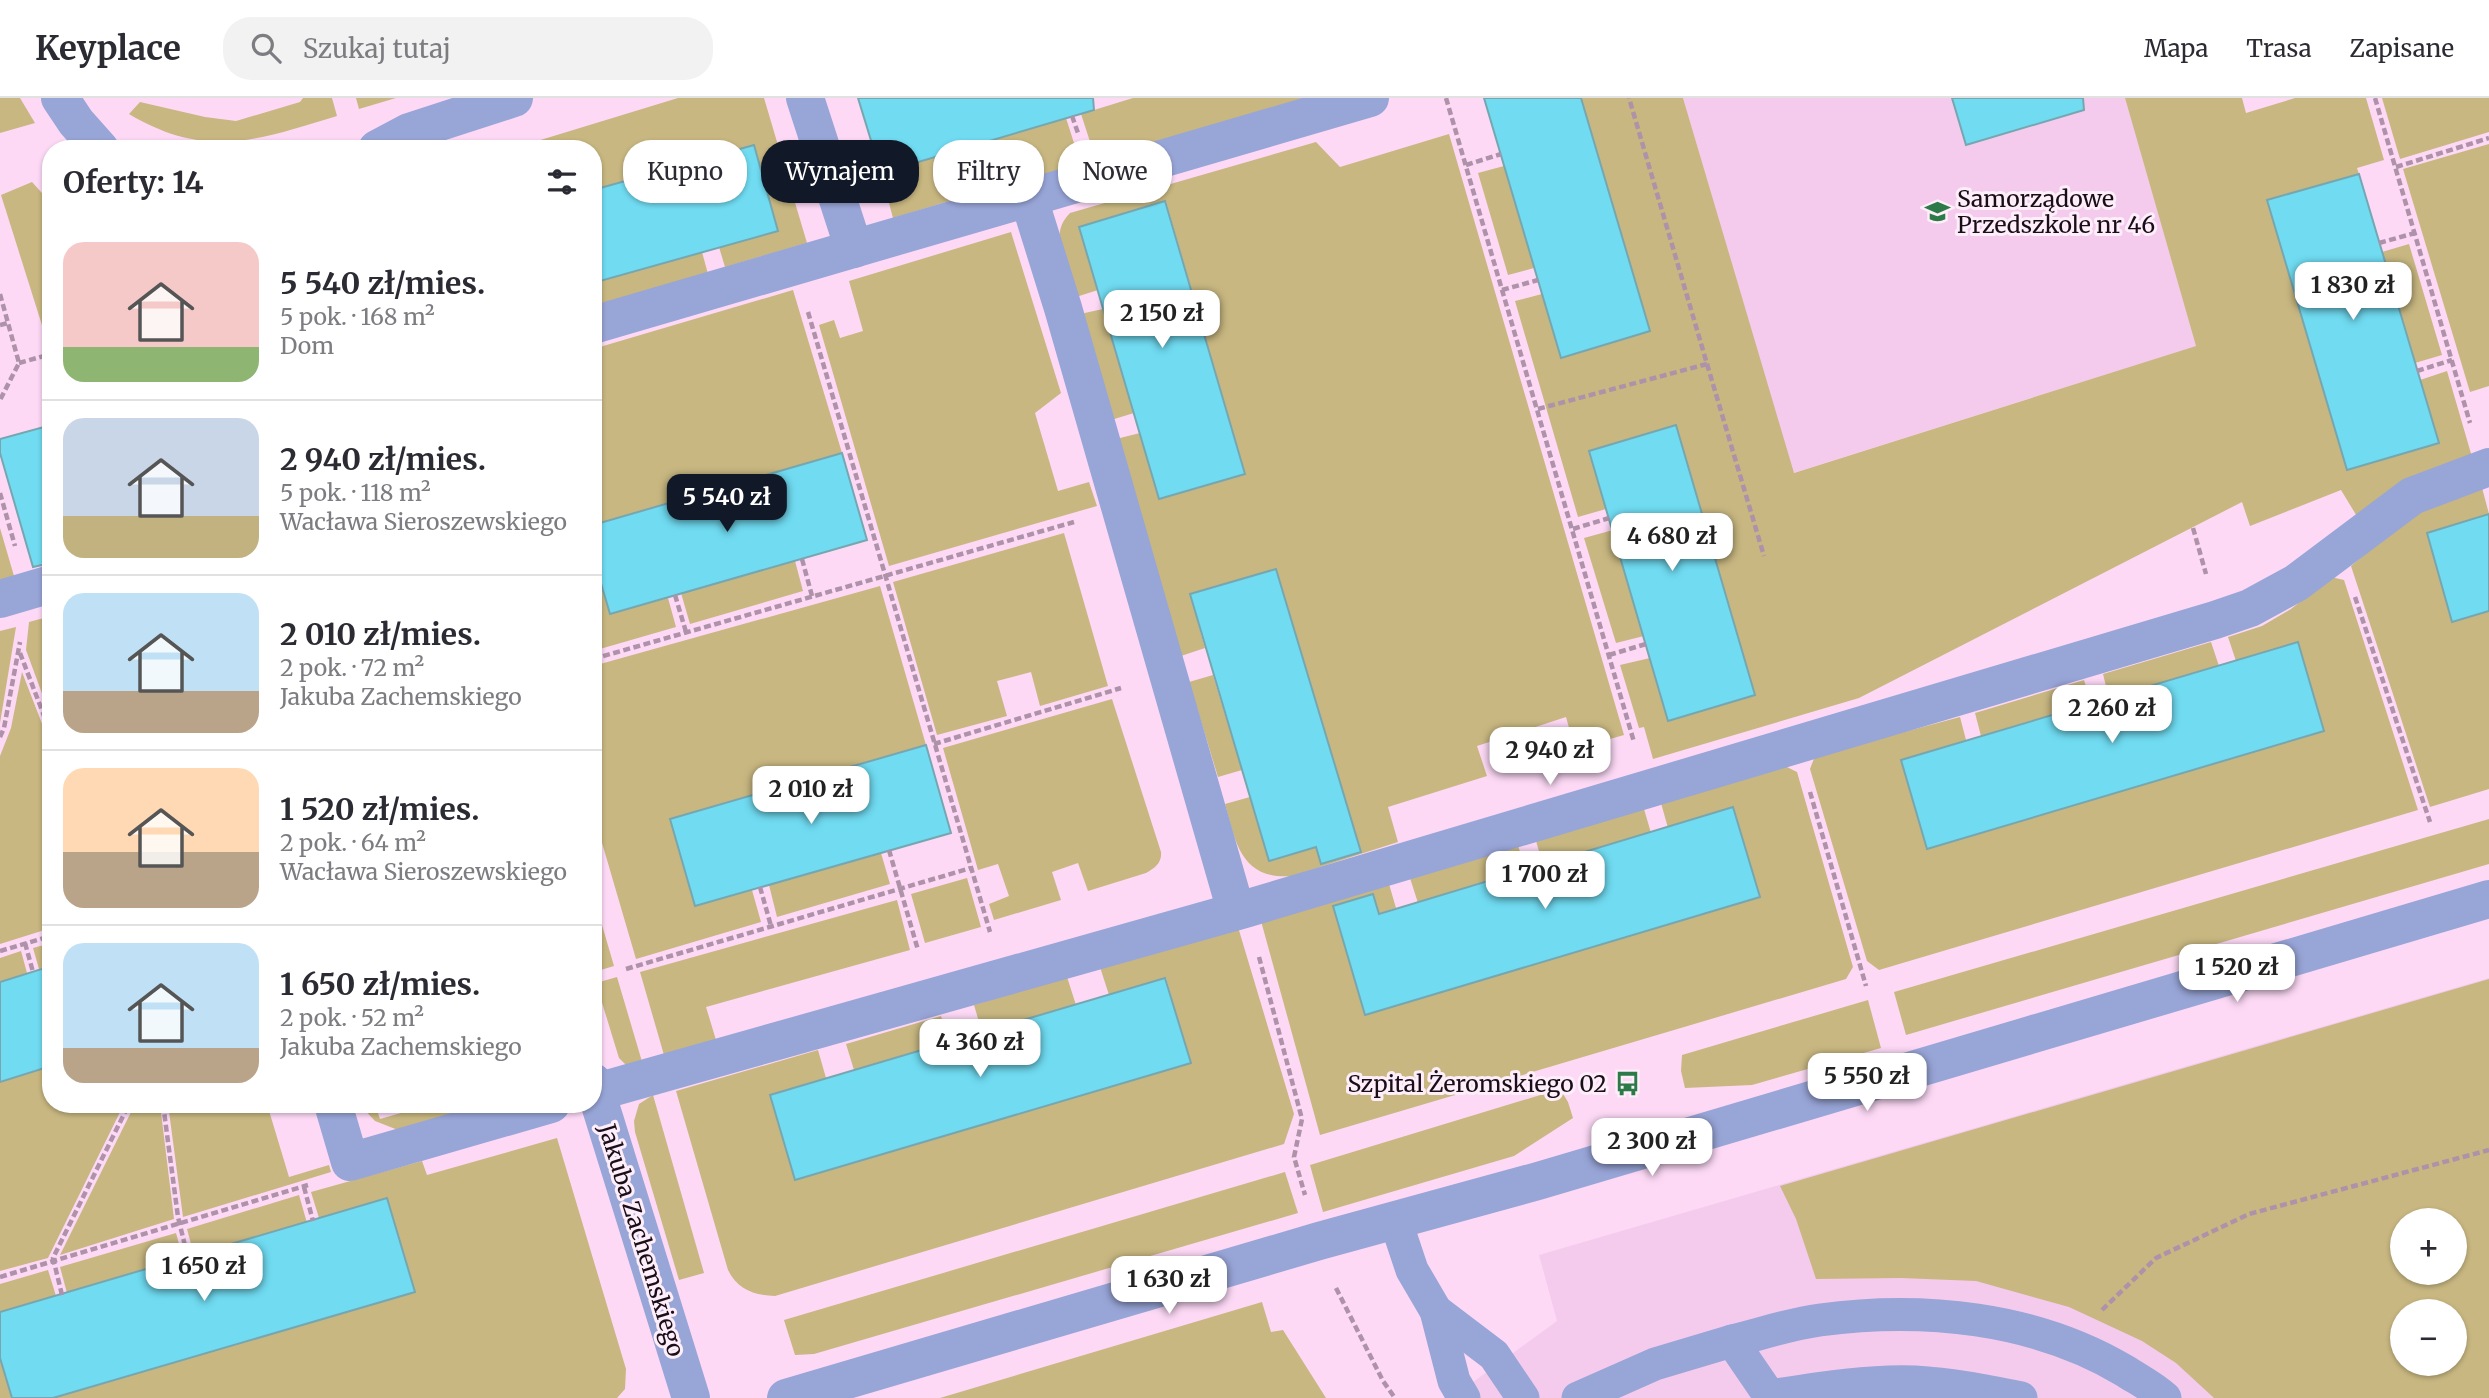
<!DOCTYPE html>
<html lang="pl">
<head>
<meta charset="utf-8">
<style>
  body { margin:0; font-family:Merriweather,serif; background:#f2f2f3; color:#2b2b33; height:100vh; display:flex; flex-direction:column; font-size:26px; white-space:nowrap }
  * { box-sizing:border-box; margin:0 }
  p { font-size:23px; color:#7c7c81 }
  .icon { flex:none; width:38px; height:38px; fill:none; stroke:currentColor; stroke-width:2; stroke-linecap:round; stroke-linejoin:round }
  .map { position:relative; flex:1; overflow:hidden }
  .details { position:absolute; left:42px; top:42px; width:560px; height:973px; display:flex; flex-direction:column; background:#fff; border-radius:28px; box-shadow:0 2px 5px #0004 }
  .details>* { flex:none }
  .hud { position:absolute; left:623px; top:42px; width:665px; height:63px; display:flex; gap:14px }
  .controls { position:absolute; left:2390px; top:1110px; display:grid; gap:14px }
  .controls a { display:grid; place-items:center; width:77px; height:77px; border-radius:50%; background:#fff; box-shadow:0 2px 5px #0004; font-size:35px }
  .price { position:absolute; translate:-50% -60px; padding:0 16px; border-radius:14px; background:#fff; color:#222; font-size:23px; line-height:46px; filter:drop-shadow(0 2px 4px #0008) }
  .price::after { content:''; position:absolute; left:50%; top:42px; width:21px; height:16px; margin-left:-10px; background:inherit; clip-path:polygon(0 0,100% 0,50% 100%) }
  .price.selected { background:#111827; color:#fff }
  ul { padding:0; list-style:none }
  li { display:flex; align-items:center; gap:21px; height:175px; padding:0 21px }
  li+li { border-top:2px solid #e1e1e2 }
  li span { display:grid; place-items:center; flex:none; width:196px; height:140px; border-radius:21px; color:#555 }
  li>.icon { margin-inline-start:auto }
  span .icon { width:84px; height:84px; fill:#fffc; stroke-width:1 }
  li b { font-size:30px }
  h2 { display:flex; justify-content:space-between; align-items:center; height:84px; padding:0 21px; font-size:30px }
  .pill { padding:0 24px; border-radius:28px; background:#fff; box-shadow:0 2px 5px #0004; font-size:24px; line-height:63px }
  .pill.selected { background:#111827; color:#fff }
  header { display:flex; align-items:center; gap:42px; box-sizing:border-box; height:98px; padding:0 35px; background:#fff; border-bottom:2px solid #e1e1e2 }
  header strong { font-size:33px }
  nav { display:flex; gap:38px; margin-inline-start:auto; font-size:24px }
  .search { width:490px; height:63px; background:#f2f2f3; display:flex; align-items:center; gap:18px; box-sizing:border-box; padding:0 24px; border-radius:28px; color:#7c7c81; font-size:26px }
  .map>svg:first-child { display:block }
  .built { fill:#f4cbec; fill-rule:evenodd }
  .green { fill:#c8b781; fill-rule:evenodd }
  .building { fill:#70dbf1; stroke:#76a7b1; stroke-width:2 }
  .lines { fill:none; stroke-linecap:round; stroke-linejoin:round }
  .path { stroke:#ae92a9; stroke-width:4.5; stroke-dasharray:7 3.5; stroke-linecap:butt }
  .lane { stroke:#98a5d7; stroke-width:33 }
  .street { stroke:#98a5d7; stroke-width:38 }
  .labels { text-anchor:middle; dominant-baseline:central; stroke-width:6; stroke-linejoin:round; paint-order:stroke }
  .poi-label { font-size:23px; fill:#190d17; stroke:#fdeefa; text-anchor:start }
  .street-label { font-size:23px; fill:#190d17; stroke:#fdeefa }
</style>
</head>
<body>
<header>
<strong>Keyplace</strong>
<div class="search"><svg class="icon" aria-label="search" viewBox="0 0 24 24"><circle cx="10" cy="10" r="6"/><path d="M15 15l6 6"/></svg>Szukaj tutaj</div>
<nav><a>Mapa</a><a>Trasa</a><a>Zapisane</a></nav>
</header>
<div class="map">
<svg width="2489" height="1300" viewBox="0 0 2489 1300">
  <rect width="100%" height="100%" fill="#fdd9f6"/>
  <g class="built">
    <polygon points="1683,0 2125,0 2196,248 1793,375"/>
    <path d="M2489,880v420h-1038l106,-77 -18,-66zM2403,1122h52v52h-52zM2403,1213h52v52h-52z"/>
  </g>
  <g class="green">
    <polygon points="0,0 20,0 35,25 0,35"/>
    <path d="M303,0h29l5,18c-79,24 -131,44 -208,-2l11,-12 65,15 31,4 64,-19z"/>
    <polygon points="356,0 396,0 359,11"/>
    <polygon points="678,0 764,0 807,145 725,169 719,149 778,132 754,47 593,92 593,51 511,51"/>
    <polygon points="1133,0 1304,0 1096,62 1081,16"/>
    <polygon points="1581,0 1683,0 1794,375 2196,248 2125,0 2242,0 2246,15 2295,0 2366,0 2384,62 2357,70 2359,76 2267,103 2347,371 2420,282 2447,273 2472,359 2358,420 2341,392 2250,428 2242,404 1859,600 1653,661 1644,629 1639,630 1620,567 1650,560 1669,623 1755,597 1676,327 1590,353 1606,411 1578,419 1515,203 1542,196 1561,259 1650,233"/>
    <polygon points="2382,0 2489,0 2489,34 2400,61"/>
    <polygon points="1066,20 1081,67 968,100 954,53"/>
    <path d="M1449,36l175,601 -49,14 -9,-32 -89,29 10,30 -99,31 10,35 -106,34c-51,4 -56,-33 -67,-72l25,-7 19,64 86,-26 -79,-266 -86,25 15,54 -24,8 -65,-217 24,-6 20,66 85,-26 -79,-271 -68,88 -22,7 -17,-59c1,-10 3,-17 11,-25l246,-71 24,25z"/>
    <polygon points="2489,46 2489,288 2470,294 2403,71"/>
    <polygon points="941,57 953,102 893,120 881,75"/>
    <polygon points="1504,68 1534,170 1508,177 1478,75"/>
    <polygon points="32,84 51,105 51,242 47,243 1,97"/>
    <polygon points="1011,134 1061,295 1035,315 1058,393 1089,384 1097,408 889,468 819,227 834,222 840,240 863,233 849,183"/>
    <polygon points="2409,146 2442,257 2415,265 2382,154"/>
    <polygon points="702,154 708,176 601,206 594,185"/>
    <polygon points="793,192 842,355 593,427 593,251"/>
    <polygon points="1103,211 1134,315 1111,322 1080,216"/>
    <polygon points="2481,386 2489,416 2427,435 2452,523 2489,513 2489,691 2430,709 2351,468 2410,418"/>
    <polygon points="0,430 14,478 0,482"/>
    <polygon points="1613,432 1644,538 1616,545 1584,440"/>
    <polygon points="1064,435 1108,588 1040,608 1031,574 997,583 1007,618 937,637 893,484"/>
    <polygon points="593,458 610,515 668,500 676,529 593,553"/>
    <polygon points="795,463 803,493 690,526 681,495"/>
    <polygon points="2331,479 2344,482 2418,712 1879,872 1867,863 1810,671 1815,658 1960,619 1966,642 1901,663 1927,751 2323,633 2298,545 2236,563 2228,539 2262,528 2291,511"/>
    <polygon points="880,488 926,647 670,721 695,808 752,792 761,824 636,861 593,714 593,568"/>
    <polygon points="51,518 51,620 26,552 29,524"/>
    <polygon points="16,529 0,625 0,533"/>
    <polygon points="2211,544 2219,568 2109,600 2103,576"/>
    <polygon points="22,574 51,649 51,830 0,846 0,658 11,630"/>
    <polygon points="1213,577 1242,672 1218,679 1189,584"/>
    <polygon points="2084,582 2091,605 1981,638 1975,615"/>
    <path d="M1112,601l49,153c1,11 -6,16 -15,21l-58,18 -10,-28 -26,9 9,28 -67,20 -5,-16 20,-8 -11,-32 -20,6 -35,-122z"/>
    <polygon points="1785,668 1797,674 1853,869 1846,881 1320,1037 1261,823 1389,786 1396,810 1339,828 1760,799 1733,710 1668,730 1661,705"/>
    <polygon points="1644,711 1651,735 1543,767 1536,743"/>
    <polygon points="2489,721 2489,766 1906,937 1894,894"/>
    <polygon points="1518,747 1525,772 1418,805 1410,780"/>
    <polygon points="881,755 890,786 777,819 769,787"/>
    <polygon points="967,780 981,829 925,845 911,796"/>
    <polygon points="593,796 614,868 594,874 593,873"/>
    <polygon points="897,802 910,852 706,909 716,942 664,957 640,874"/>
    <path d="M1238,829l56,187 -10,30 -509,152c-21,-1 -37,-6 -47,-26l-52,-179 142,-41 8,28 -56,17 25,85 395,-117 -24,-85 -57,17 -9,-28z"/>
    <polygon points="51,845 51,868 39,871 33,850"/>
    <polygon points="21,853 27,875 0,884 0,860"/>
    <polygon points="617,879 643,967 627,968 619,960 596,885"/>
    <polygon points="1067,879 1076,907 982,934 974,907"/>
    <path d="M2489,881v419h-275l-38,-35 -34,-22 -73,-34 -93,-26 -75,-3 -85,1 -20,-60 -16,-33zM2403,1122h52v52h-52zM2403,1213h52v52h-52z"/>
    <polygon points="1868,902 1881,950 1752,987 1685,990 1681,973 1682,957"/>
    <polygon points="941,918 949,944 854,972 846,946"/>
    <polygon points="51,968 51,1006 124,1006 48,1160 0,1173 0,984"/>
    <polygon points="1560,991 1568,1004 1573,1020 1514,1058 1323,1114 1310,1067"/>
    <polygon points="653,997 704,1175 679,1182 635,1034 634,1023 639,1006"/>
    <polygon points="135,1006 160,1006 174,1121 60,1157"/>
    <polygon points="168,1006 267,1006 289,1079 329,1067 331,1074 183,1119"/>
    <polygon points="359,1006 375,1006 380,1021 432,1006 500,1006 398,1032 375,1023"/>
    <polygon points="557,1040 626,1271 625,1291 617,1300 53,1300 414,1194 387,1101 319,1120 311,1094 422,1063 427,1077"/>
    <polygon points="1285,1074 1298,1115 814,1256 795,1257 784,1222"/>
    <polygon points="299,1097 307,1125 194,1157 187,1131"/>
    <polygon points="176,1135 183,1161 67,1195 60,1169"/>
    <polygon points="48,1172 56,1198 0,1214 0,1186"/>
    <polygon points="1262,1204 1271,1234 1283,1232 1326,1300 940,1300"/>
    <polygon points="0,1260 12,1300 0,1300"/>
  </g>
  <g class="building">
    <polygon points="858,0 1093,0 1094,12 881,75"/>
    <polygon points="1484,0 1581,0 1650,233 1561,260"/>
    <polygon points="1952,0 2083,0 2084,12 1966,47"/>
    <polygon points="754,47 778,133 593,185 593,92"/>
    <polygon points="2359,76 2439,345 2347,372 2267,102"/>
    <polygon points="1165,103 1245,376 1159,401 1079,129"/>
    <polygon points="51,327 51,465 33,469 0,355 0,341"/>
    <polygon points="1676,327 1755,597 1668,623 1589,353"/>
    <polygon points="842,355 867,442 610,516 593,458 593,427"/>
    <polygon points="2489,416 2489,513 2452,524 2427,435"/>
    <polygon points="1276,471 1361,754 1321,766 1316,749 1269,763 1190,496"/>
    <polygon points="2298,544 2324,633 1927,751 1901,662"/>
    <polygon points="926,647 951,735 695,808 670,721"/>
    <polygon points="1733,709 1760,799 1365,917 1333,808 1373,796 1379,816"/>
    <polygon points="51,868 51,968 0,984 0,884"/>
    <polygon points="1165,880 1191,965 795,1082 770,997"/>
    <polygon points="387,1100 415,1194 53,1300 12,1300 0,1260 0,1214"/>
  </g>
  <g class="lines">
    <g class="path">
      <polyline points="1446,0 1634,644"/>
      <polyline points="2375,0 2470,325"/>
      <polyline points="1072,18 1078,35"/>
      <polyline points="947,56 952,72"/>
      <polyline points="1466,67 1501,56"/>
      <polyline points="2396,69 2489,40"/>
      <polyline points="2379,145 2415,135"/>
      <polyline points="1502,192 1538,182"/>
      <polyline points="0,196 19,265 0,302"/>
      <polyline points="808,214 990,834"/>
      <polyline points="0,227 8,225"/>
      <polyline points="19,265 51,256"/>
      <polyline points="1707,266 1764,458"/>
      <polyline points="2417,273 2452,262"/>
      <polyline points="1538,311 1707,266 1629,0"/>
      <polyline points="0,395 15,448"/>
      <polyline points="2193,430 2206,476"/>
      <polyline points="1573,431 1609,420"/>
      <polyline points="802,461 812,498"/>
      <polyline points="675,497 686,534"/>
      <polyline points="2355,499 2430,724"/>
      <polyline points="20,555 51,636"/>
      <polyline points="1609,557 1646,546"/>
      <polyline points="593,561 1074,424"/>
      <polyline points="0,639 4,630 20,544"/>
      <polyline points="934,646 1121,590"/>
      <polyline points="1810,694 1866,888"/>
      <polyline points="889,752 918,852"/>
      <polyline points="760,789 771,828"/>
      <polyline points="25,845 33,874"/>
      <polyline points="0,853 51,838"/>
      <polyline points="1259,859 1302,1021 1294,1059 1305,1097"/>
      <polyline points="626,871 971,770"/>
      <polyline points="163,1006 178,1119 188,1160"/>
      <polyline points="304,1089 313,1123"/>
      <polyline points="0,1179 308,1087"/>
      <polyline points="1336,1190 1383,1283 1395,1300"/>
      <polyline points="62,1197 53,1160 129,1006"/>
      <polyline points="2102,1212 2156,1160 2249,1116 2489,1052"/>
    </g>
    <g class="lane">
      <polyline points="1395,1121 1412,1172 1436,1213 1454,1283 1464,1300"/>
      <polyline points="1436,1213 1494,1257 1523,1300"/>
      <path d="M1732,1243c29,-7 58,-17 88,-21 102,-14 215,-3 305,51 14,9 28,16 40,27"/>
      <path d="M1770,1298c45,-7 99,-16 145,-14 36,2 71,9 106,16"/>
      <polyline points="1578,1300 1655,1266 1732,1243 1771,1300"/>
    </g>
    <g class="street">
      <polyline points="60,0 76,24 100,51"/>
      <polyline points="805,0 854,151"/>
      <polyline points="377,51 409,34 514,0"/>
      <polyline points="1029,101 1063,210 1236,813"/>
      <polyline points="593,227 1370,0"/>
      <polyline points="0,501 51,486"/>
      <polyline points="593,984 691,1300"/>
      <polyline points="593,995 1245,811 2215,522 2250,510 2296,485 2412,398 2489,369"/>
      <polyline points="333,1006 350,1064 551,1006"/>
      <polyline points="786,1300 1319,1143 1538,1083 2489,801"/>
    </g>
  </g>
  <defs>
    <symbol id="school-bare" viewBox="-9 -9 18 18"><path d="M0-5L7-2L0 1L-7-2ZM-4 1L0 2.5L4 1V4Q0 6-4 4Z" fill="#2d7a49" stroke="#fdeefa" stroke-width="2.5" paint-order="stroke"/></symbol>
    <symbol id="bus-bare" viewBox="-9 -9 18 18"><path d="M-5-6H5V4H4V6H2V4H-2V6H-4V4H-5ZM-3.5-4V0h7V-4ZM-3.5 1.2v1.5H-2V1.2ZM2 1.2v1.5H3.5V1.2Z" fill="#2d7a49" stroke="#fdeefa" stroke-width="2.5" paint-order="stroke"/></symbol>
  </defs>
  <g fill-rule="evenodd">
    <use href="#school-bare" x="1920" y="96" width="35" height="35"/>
    <use href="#bus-bare" x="1610" y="968" width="35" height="35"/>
  </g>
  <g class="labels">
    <g class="poi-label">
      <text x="1957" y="100">Samorządowe<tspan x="1957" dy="26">Przedszkole nr 46</tspan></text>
      <text x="1607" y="985" text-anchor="end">Szpital Żeromskiego 02</text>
    </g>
    <g class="street-label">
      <text transform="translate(642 1142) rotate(73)">Jakuba Zachemskiego</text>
    </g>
  </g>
</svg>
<div class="controls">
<a>+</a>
<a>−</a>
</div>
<b class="price" style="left:2353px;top:224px">1 830 zł</b>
<b class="price" style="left:1162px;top:252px">2 150 zł</b>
<b class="price selected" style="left:727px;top:436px">5 540 zł</b>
<b class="price" style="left:1672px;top:475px">4 680 zł</b>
<b class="price" style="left:2112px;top:647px">2 260 zł</b>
<b class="price" style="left:1550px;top:689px">2 940 zł</b>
<b class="price" style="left:811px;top:728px">2 010 zł</b>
<b class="price" style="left:1545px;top:813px">1 700 zł</b>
<b class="price" style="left:2237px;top:906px">1 520 zł</b>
<b class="price" style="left:980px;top:981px">4 360 zł</b>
<b class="price" style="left:1867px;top:1015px">5 550 zł</b>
<b class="price" style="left:1652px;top:1080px">2 300 zł</b>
<b class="price" style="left:204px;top:1205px">1 650 zł</b>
<b class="price" style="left:1169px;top:1218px">1 630 zł</b>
<div class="hud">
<a class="pill">Kupno</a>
<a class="pill selected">Wynajem</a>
<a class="pill">Filtry</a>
<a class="pill">Nowe</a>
</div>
<section class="details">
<h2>Oferty: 14<svg class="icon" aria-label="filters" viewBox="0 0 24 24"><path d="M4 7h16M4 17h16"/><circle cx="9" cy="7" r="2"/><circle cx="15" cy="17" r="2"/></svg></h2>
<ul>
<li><span style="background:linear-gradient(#f6c9c9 75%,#8fb573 0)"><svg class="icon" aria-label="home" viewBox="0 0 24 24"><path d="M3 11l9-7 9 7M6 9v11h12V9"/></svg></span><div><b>5 540 zł/mies.</b><p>5 pok. · 168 m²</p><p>Dom</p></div></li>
<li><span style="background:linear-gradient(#c9d6e8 70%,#c2b280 0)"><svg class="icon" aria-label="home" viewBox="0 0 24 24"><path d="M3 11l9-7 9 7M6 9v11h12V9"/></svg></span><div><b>2 940 zł/mies.</b><p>5 pok. · 118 m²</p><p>Wacława Sieroszewskiego</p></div></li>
<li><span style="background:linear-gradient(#bfe0f5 70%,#b9a48a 0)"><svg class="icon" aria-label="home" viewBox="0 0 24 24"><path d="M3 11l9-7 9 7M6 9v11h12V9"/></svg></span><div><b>2 010 zł/mies.</b><p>2 pok. · 72 m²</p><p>Jakuba Zachemskiego</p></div></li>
<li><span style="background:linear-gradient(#ffd9b3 60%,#b9a48a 0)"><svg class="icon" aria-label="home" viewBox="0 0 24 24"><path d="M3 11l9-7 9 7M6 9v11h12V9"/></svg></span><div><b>1 520 zł/mies.</b><p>2 pok. · 64 m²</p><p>Wacława Sieroszewskiego</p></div></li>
<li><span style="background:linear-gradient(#bfe0f5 75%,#b9a48a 0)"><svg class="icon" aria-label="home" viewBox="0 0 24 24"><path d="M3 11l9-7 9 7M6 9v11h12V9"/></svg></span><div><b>1 650 zł/mies.</b><p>2 pok. · 52 m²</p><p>Jakuba Zachemskiego</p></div></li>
</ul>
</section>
</div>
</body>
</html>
